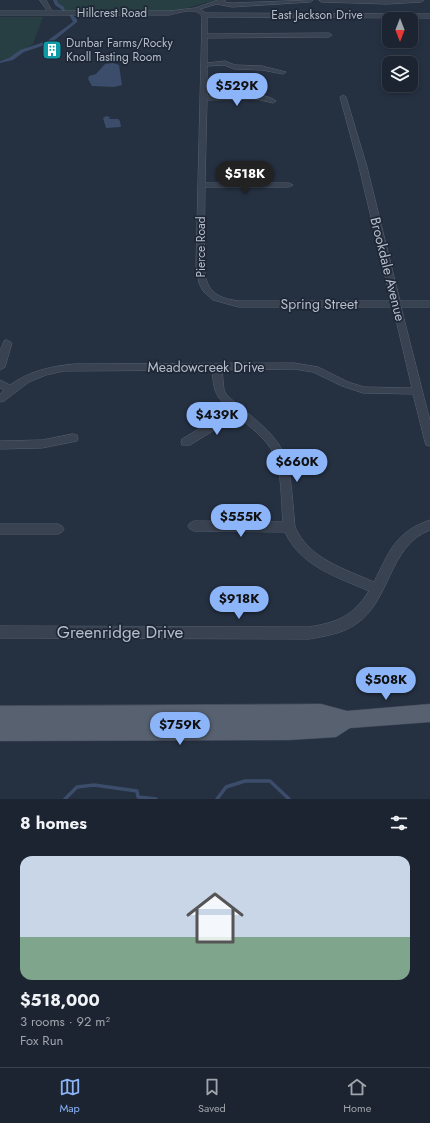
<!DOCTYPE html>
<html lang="en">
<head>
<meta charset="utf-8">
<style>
  body { margin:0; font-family:Jost,sans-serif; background:#252c39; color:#f1f3f6; height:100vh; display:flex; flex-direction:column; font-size:15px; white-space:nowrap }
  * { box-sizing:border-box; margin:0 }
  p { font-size:13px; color:#a0a4ab }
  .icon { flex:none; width:22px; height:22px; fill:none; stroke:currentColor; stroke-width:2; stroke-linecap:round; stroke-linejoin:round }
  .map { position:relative; height:799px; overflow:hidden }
  .sheet { display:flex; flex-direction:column; background:#1c2431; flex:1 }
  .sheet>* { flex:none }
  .needle { width:26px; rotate:180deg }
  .fabs { position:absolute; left:382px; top:12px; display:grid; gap:8px }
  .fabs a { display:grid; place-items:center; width:36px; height:36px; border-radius:8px; background:#1c2431; box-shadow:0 2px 6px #0003,0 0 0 1px #3a414d; font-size:20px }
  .price { position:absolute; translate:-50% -34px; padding:0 9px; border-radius:14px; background:#8cb4f9; color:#111; font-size:13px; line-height:26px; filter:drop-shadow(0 1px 2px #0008) }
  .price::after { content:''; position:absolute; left:50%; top:24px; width:12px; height:9px; margin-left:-6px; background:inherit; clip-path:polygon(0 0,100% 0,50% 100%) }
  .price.active { background:#222; color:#fff }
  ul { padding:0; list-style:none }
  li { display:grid; align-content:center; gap:8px; height:212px; padding:0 20px }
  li+li { border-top:1px solid #3a414d }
  li span { display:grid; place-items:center; height:124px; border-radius:12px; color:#555 }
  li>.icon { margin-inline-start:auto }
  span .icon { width:72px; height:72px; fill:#fffc; stroke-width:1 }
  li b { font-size:17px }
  h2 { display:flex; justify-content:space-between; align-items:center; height:48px; padding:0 20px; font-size:17px }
  .menu { display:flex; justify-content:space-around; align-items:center; height:56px; border-top:1px solid #3a414d; background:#1c2431; font-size:11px; color:#a0a4ab }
  .menu a { display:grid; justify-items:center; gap:2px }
  .menu .active { color:#8cb4f9 }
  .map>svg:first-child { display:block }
  .green { fill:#273e42 }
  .water { fill:#3b4d6a }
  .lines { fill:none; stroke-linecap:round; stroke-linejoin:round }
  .stream { stroke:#3b4d6a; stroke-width:3.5 }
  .canal { fill:#3b4d6a; fill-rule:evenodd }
  .minor-casing { stroke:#57606e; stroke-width:1 }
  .major-casing { stroke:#434b5a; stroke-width:1 }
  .minor { fill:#394250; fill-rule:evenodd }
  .major { fill:#576170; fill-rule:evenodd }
  .labels { text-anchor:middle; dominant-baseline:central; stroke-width:3.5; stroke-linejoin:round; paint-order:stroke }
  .far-street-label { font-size:12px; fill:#b6bdcb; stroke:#1e2736 }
  .far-poi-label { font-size:12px; fill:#b6bdcb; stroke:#1e2736; text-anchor:start }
  .street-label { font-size:14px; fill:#b6bdcb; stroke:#1e2736 }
  .near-street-label { font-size:17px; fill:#b6bdcb; stroke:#1e2736 }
</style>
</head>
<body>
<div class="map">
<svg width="430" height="799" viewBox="0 0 430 799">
  <rect width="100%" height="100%" fill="#253041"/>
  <g class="green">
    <polygon points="56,0 216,0 176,11 64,11"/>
    <polygon points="0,17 43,17 33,44 8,59 0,60"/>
  </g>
  <g class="water">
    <polygon points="113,63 119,65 122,85 114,87 92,86 88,79 89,76 96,74 105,64"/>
    <polygon points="106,116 110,117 109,119 118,119 120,121 121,127 106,128 103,118"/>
  </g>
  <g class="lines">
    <g class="stream">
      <polyline points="65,799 77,787 94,785 137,791 138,797 156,799"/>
      <polyline points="217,799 226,787 245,781 270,781 289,799"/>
    </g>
    <g class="canal">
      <polygon points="53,0 57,0 58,3 64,7 65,12 63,12 61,9 55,5"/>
      <polygon points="69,14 71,14 77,19 77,22 51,43 24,52 13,60 0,63 0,61 9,58 20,50 47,41 73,22"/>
    </g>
    <defs>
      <g id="minor">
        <path d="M40,0h6l6,11h117l26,-3 23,-8h8l-3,2 9,1 81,-3 -3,2 -78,5 -15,-3 -17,5 6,4 224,1v4l-223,-1v17l122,-1 3,2 -3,2 -122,1v25l18,-2 10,4 27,1 24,6 -3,2 -21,-4 -28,-1 -10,-4 -17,1v30c17,0 56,-6 69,5l-3,2 -17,-4 -49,1 -2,83h84l4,2 -4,2h-84l-1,80c2,24 12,31 35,34h152l-32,-134 -19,-70 3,-2 3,2 21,70 33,134h30v6h-29l29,114v25l-4,-1 -1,-3 -12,-48 -50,-1 -21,-7 -29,-14 -19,-3 -72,1 2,20 3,5c21,21 55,39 61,71 4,19 5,41 7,61 14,32 50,42 79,55 15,-30 21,-50 56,-62v10c-42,16 -39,71 -74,94 -14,10 -31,12 -47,15l-309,-1v-12l309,1c29,-5 43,-10 60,-36 -32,-14 -69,-25 -84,-59l-91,-1 -4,-2 -2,-3 2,-3 4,-2 89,1c-2,-18 -1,-52 -9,-68 -8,-16 -24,-27 -37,-38l-47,29h-8l-1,-3 1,-3 49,-29c-17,-14 -17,-20 -19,-40l-148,1 -18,4 -17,7 -25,19 -4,1v-8l4,-4 -4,-2v-8l10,5c19,-14 42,-19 65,-21l219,-1 24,4 30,15 16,5 48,1 -19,-81h-154l-8,-2 -18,-5 -10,-9 -4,-8 -3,-16 6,-250c-5,-11 -23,-4 -33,-2h-169v-4h47z"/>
        <polygon points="319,0 424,0 421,2 387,4 322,2"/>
        <polygon points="7,340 12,343 5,367 0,370 0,351 4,341"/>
        <polygon points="73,434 77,435 78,438 77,441 42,448 0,449 0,441 42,440"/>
        <polygon points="0,524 58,524 62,526 64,529 62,532 58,534 0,534"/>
      </g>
      <polygon id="major" points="321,704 347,711 430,704 430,722 350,728 336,737 289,740 0,741 0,706"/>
    </defs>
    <use href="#minor" class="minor-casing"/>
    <use href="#major" class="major-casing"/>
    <use href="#minor" class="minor"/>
    <use href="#major" class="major"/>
  </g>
  <defs>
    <symbol id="building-square" viewBox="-11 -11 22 22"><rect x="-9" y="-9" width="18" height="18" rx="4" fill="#0f9aa8" stroke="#1e2736"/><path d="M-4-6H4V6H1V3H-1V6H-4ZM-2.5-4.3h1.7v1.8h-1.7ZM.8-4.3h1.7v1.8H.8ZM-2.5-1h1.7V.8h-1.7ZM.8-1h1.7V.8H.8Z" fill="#fff"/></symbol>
  </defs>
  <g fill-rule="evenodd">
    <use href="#building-square" x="41" y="39" width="22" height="22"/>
  </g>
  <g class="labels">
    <g class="far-street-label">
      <text x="112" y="13">Hillcrest Road</text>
      <text x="317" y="15">East Jackson Drive</text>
      <text transform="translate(201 247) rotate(-90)">Pierce Road</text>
    </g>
    <g class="far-poi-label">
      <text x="66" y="43">Dunbar Farms/Rocky<tspan x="66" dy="14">Knoll Tasting Room</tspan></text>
    </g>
    <g class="street-label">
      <text transform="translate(388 269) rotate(76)">Brookdale Avenue</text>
      <text x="319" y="304">Spring Street</text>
      <text x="206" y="367">Meadowcreek Drive</text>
    </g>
    <g class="near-street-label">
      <text x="120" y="632">Greenridge Drive</text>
    </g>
  </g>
</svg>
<div class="fabs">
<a><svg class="needle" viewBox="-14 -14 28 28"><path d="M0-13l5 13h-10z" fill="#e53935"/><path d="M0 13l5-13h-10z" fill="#a0a4ab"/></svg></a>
<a><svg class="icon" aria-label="layers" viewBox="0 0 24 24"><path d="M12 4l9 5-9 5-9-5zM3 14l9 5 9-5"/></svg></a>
</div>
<b class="price" style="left:237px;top:107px">$529K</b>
<b class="price active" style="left:245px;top:195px">$518K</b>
<b class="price" style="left:217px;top:436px">$439K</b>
<b class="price" style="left:297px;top:483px">$660K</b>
<b class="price" style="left:241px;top:538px">$555K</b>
<b class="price" style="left:239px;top:620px">$918K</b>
<b class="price" style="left:386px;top:701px">$508K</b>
<b class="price" style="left:180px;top:746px">$759K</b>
</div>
<section class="sheet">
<h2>8 homes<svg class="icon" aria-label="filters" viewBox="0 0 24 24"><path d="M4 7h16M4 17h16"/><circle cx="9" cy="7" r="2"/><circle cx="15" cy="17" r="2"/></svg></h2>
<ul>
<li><span style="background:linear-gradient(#c9d6e8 65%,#7fa58c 0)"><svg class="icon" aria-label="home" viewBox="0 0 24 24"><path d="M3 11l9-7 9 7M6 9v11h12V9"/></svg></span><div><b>$518,000</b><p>3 rooms · 92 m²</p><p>Fox Run</p></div></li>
</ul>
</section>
<nav class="menu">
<a class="active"><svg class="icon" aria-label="map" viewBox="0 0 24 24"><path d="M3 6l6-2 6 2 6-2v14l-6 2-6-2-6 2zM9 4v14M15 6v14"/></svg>Map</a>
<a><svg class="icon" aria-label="saved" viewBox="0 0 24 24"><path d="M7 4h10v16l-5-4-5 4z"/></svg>Saved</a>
<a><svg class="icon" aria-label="home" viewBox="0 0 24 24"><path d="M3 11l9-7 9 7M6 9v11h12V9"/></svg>Home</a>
</nav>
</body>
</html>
